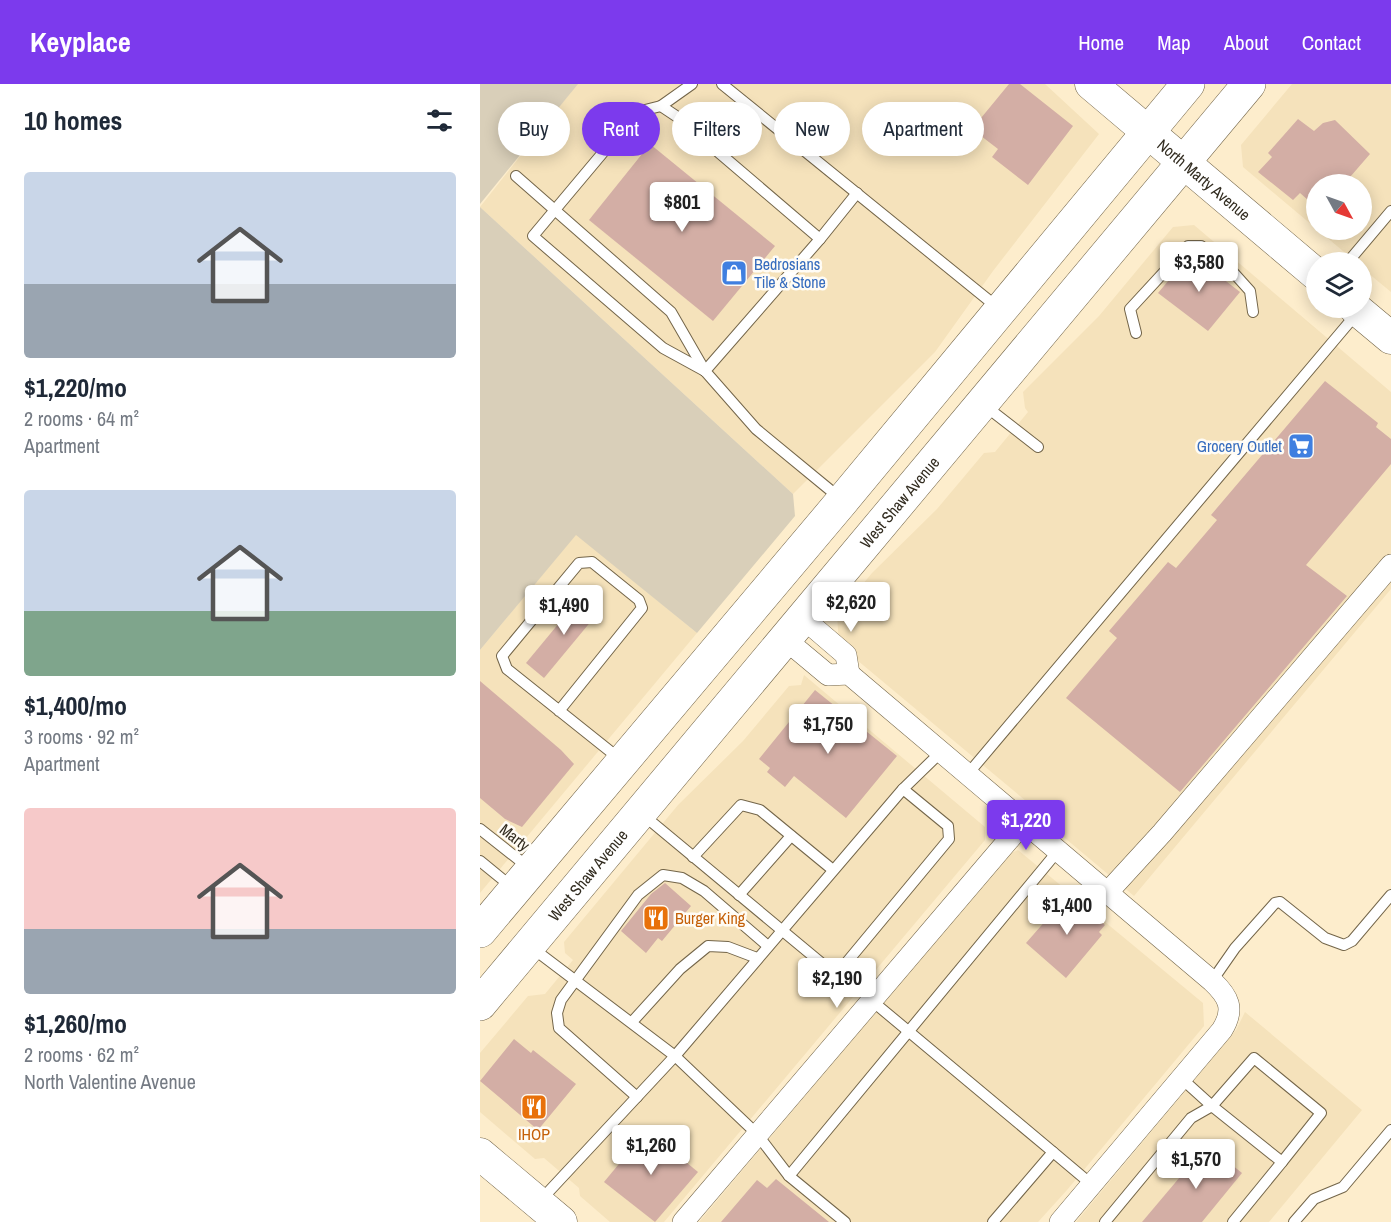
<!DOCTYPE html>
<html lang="en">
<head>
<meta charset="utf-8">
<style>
  body { margin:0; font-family:"Archivo Narrow",sans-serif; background:#f6f6f7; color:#1f2937; height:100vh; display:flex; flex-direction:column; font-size:22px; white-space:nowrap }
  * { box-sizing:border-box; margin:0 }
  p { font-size:20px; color:#747a83 }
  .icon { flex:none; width:33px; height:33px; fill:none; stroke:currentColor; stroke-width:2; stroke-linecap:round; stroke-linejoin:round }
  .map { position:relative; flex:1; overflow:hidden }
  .side { display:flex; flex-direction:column; background:#fff; width:480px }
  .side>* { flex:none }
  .top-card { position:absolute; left:18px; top:18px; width:570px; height:54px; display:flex; gap:12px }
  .needle { width:39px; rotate:130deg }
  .fabs { position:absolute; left:826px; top:90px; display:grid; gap:12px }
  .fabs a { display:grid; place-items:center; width:66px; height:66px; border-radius:50%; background:#fff; box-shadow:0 3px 15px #0003; font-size:30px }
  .price { position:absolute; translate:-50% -51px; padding:0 14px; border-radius:6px; background:#fff; color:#222; font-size:20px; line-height:39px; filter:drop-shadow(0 2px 3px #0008) }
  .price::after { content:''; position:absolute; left:50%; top:36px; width:18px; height:14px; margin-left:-9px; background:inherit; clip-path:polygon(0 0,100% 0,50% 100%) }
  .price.on { background:#7c3aed; color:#fff }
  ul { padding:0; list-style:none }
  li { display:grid; align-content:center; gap:12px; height:318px; padding:0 24px }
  li span { display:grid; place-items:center; height:186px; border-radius:6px; color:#555 }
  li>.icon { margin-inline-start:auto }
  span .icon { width:108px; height:108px; fill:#fffc; stroke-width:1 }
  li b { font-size:26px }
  h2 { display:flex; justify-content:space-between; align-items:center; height:72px; padding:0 24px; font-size:26px }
  .tag { padding:0 21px; border-radius:27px; background:#fff; box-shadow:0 3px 15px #0003; font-size:21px; line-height:54px }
  .tag.on { background:#7c3aed; color:#fff }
  header { display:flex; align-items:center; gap:36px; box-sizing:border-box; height:84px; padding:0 30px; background:#7c3aed; color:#fff }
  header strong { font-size:28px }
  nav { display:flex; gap:33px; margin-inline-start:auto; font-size:21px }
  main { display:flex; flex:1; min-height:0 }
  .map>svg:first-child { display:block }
  .built { fill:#f5e2bb; fill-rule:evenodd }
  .green { fill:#d9cfb9 }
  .building { fill:#d3aea5 }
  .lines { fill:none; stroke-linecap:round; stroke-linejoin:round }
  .lane-casing { stroke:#736549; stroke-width:12 }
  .street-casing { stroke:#736549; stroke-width:22 }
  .secondary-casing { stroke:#736549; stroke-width:33 }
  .primary-casing { stroke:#736549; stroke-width:34 }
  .lane { stroke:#fff; stroke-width:10 }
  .street { stroke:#fff; stroke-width:21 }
  .secondary { stroke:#fff; stroke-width:32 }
  .primary { stroke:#fff; stroke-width:33 }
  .labels { text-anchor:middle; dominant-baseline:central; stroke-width:5; stroke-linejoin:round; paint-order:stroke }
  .street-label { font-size:16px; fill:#322c20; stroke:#fffcf5 }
  .shop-label { font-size:16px; fill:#366cbe; stroke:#fffcf5; text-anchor:start }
  .food-label { font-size:16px; fill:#c56008; stroke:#fffcf5; text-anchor:start }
</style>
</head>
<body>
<header>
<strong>Keyplace</strong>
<nav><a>Home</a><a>Map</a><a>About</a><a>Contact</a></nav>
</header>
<main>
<section class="side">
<h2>10 homes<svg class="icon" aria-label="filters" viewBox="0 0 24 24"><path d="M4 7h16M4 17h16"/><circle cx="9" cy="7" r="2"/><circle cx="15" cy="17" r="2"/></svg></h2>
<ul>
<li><span style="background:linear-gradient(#c9d6e8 60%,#9aa5b1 0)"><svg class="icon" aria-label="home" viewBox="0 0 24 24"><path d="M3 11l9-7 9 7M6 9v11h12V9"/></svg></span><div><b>$1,220/mo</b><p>2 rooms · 64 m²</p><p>Apartment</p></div></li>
<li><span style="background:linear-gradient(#c9d6e8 65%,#7fa58c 0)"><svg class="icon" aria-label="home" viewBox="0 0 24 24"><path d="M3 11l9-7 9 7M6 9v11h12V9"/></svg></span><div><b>$1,400/mo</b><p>3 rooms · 92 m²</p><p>Apartment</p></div></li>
<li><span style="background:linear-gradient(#f6c9c9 65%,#9aa5b1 0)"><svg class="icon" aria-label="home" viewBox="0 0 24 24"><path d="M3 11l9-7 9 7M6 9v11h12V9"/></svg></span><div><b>$1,260/mo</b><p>2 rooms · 62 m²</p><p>North Valentine Avenue</p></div></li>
</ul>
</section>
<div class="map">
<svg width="911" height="1138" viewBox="0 0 911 1138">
  <rect width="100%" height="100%" fill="#fdedcc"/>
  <g class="built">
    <polygon points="97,0 565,0 619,50 513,187 455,268 313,410 0,123"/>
    <path d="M812,0h99v208l-29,-24v-6h-6l-113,-95 -2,-22zM837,100h45v46h-45z"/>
    <polygon points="714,141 911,308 911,505 654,812 567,739 564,732 359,561 357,531 392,489 457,425 504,369 515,368 548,328 545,324 543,308 619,232 693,143"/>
    <polygon points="96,450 217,549 0,809 0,566"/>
    <polygon points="324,591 505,743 505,756 184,1138 130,1138 100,1112 99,1104 64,1074 55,1075 0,1028 0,969 48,912 65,910 93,876 85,869 84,858 198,721 263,657 309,602 321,601"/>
    <polygon points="538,766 723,919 724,942 587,1106 558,1138 219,1138 529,770"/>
    <polygon points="765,928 882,1026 789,1138 596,1138 756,946"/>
  </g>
  <g class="green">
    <polygon points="0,0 98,0 0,120"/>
    <polygon points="0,123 313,410 315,432 217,549 96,451 0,566"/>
  </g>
  <g class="building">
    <polygon points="529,0 540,0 593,42 548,101 512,73 518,65 492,45"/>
    <polygon points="818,35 834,47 843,39 855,36 890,70 864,100 837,100 837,124 820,109 813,116 778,88 792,73 788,69"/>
    <polygon points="170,60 295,162 233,237 109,136"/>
    <polygon points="711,170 760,208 728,247 678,209"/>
    <polygon points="845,297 898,339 896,343 911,355 911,380 826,481 867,512 700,708 586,614 637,554 629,547 688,478 696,484 737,436 731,431"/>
    <polygon points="104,509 122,524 64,594 46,579"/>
    <polygon points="0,597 81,666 94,680 42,743 25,735 0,714"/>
    <polygon points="335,606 417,672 366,734 314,692 305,703 287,688 290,684 279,675"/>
    <polygon points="185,799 211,822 182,857 178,854 166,869 141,847 171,810"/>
    <polygon points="589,810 625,841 619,848 622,851 586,894 546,859"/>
    <polygon points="34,955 51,969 53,966 96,1000 58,1046 0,997"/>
    <polygon points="167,1046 218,1088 175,1138 124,1098"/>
    <polygon points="727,1061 762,1089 722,1138 662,1138"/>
    <polygon points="296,1095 349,1138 241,1138 277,1096 287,1104"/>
  </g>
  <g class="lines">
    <defs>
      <g id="lane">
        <polyline points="212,0 181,22 196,32 340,155 225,287 276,345 361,415"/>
        <polyline points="242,0 517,223"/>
        <polyline points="181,22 157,28 53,152 183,264 225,287"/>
        <polyline points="36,92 191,228 225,287"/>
        <polyline points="340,155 377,109"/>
        <polyline points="868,178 911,127"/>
        <polyline points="656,249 650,225 708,162 721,162 752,187 770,207 773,228"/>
        <polyline points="504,321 558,363"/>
        <polyline points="79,627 162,524 159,516 112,478 99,479 22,572 27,585 141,676"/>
        <polyline points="487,691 878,228"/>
        <polyline points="162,730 351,887 362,884 469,755 468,742 423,705"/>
        <polyline points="0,745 48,783"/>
        <polyline points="213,773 261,721 280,726 353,786"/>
        <polyline points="0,777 32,803"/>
        <polyline points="259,811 311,752"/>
        <polyline points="51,863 195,972 277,1050 309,1092 365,1138"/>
        <polyline points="732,897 755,864 795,819 800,818 845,854 864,861 872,857 911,811"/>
        <polyline points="391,916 573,1068 513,1138"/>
        <polyline points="152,938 200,885 228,862 248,863 277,874"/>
        <polyline points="157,1013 79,944 77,929 81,916 158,811 183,791 202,794 224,807 288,862"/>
        <polyline points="573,1068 611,1100"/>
        <polyline points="309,1092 577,768"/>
        <polyline points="59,1118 195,972 423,705 461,668"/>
        <polyline points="625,1138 711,1034 732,1022 774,974 841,1029 802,1078 732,1022 701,994"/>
        <polyline points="753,1138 802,1078"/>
        <polyline points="814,1138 834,1115 863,1103 911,1046"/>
      </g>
      <g id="street">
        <polyline points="324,535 366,571 369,590"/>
        <path d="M306,556l42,35 21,-1 363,307c17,16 23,28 10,49l-162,192"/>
        <polyline points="627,809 682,749 911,481"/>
        <polyline points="203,1138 543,739"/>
      </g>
      <g id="secondary">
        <path id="s1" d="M611,0l226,191"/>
        <polyline points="875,224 911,254"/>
        <polyline points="0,1070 81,1138"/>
      </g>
      <g id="primary">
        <polyline points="0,847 363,416 708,0"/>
        <path id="s2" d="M0,920l769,-920"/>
      </g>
    </defs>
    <use href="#lane" class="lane-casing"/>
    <use href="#street" class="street-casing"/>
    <use href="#secondary" class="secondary-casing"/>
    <use href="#primary" class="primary-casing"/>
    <use href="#lane" class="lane"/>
    <use href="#street" class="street"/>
    <use href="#secondary" class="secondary"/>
    <use href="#primary" class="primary"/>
  </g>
  <defs>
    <symbol id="shop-square" viewBox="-11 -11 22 22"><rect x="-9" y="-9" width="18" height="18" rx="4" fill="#3f7fe0" stroke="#fffcf5"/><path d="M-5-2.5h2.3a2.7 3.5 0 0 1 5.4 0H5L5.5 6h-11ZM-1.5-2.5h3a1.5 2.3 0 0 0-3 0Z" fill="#fff"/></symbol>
    <symbol id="supermarket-square" viewBox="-11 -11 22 22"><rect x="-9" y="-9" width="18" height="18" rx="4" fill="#3f7fe0" stroke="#fffcf5"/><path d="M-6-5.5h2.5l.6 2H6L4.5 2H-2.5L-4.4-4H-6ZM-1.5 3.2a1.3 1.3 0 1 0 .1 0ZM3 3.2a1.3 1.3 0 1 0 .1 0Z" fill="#fff"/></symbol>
    <symbol id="restaurant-square" viewBox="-11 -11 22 22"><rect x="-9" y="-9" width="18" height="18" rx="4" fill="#e8710a" stroke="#fffcf5"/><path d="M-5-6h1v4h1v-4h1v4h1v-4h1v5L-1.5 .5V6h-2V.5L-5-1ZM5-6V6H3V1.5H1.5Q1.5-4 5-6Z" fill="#fff"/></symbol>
  </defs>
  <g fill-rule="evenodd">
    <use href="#shop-square" x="239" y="174" width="30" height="30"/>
    <use href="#supermarket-square" x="806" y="347" width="30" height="30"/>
    <use href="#restaurant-square" x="161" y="819" width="30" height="30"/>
    <use href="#restaurant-square" x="39" y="1008" width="30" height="30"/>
  </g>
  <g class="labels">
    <g class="street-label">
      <text stroke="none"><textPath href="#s1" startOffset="148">North Marty Avenue</textPath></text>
      <text stroke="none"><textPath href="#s2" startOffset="654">West Shaw Avenue</textPath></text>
      <text transform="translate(35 753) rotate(38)">Marty</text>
      <text stroke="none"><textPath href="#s2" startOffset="168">West Shaw Avenue</textPath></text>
    </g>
    <g class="shop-label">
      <text x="274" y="180">Bedrosians<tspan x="274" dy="18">Tile &amp; Stone</tspan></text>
      <text x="802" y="362" text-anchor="end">Grocery Outlet</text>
    </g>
    <g class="food-label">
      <text x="195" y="834">Burger King</text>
      <text x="54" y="1050" text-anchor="middle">IHOP</text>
    </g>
  </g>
</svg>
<div class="fabs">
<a><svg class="needle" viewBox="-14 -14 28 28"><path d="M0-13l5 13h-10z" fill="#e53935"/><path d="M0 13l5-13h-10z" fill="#747a83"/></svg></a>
<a><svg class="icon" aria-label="layers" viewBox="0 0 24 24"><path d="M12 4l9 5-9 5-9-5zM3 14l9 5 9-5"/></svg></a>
</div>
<b class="price" style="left:202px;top:149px">$801</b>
<b class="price" style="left:719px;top:209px">$3,580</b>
<b class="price" style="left:371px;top:549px">$2,620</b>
<b class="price" style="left:84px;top:552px">$1,490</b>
<b class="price" style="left:348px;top:671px">$1,750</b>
<b class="price on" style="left:546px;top:767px">$1,220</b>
<b class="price" style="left:587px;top:852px">$1,400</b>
<b class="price" style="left:357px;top:925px">$2,190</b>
<b class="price" style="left:171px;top:1092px">$1,260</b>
<b class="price" style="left:716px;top:1106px">$1,570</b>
<div class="top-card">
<a class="tag">Buy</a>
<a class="tag on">Rent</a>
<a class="tag">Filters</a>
<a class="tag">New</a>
<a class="tag">Apartment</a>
</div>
</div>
</main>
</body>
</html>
